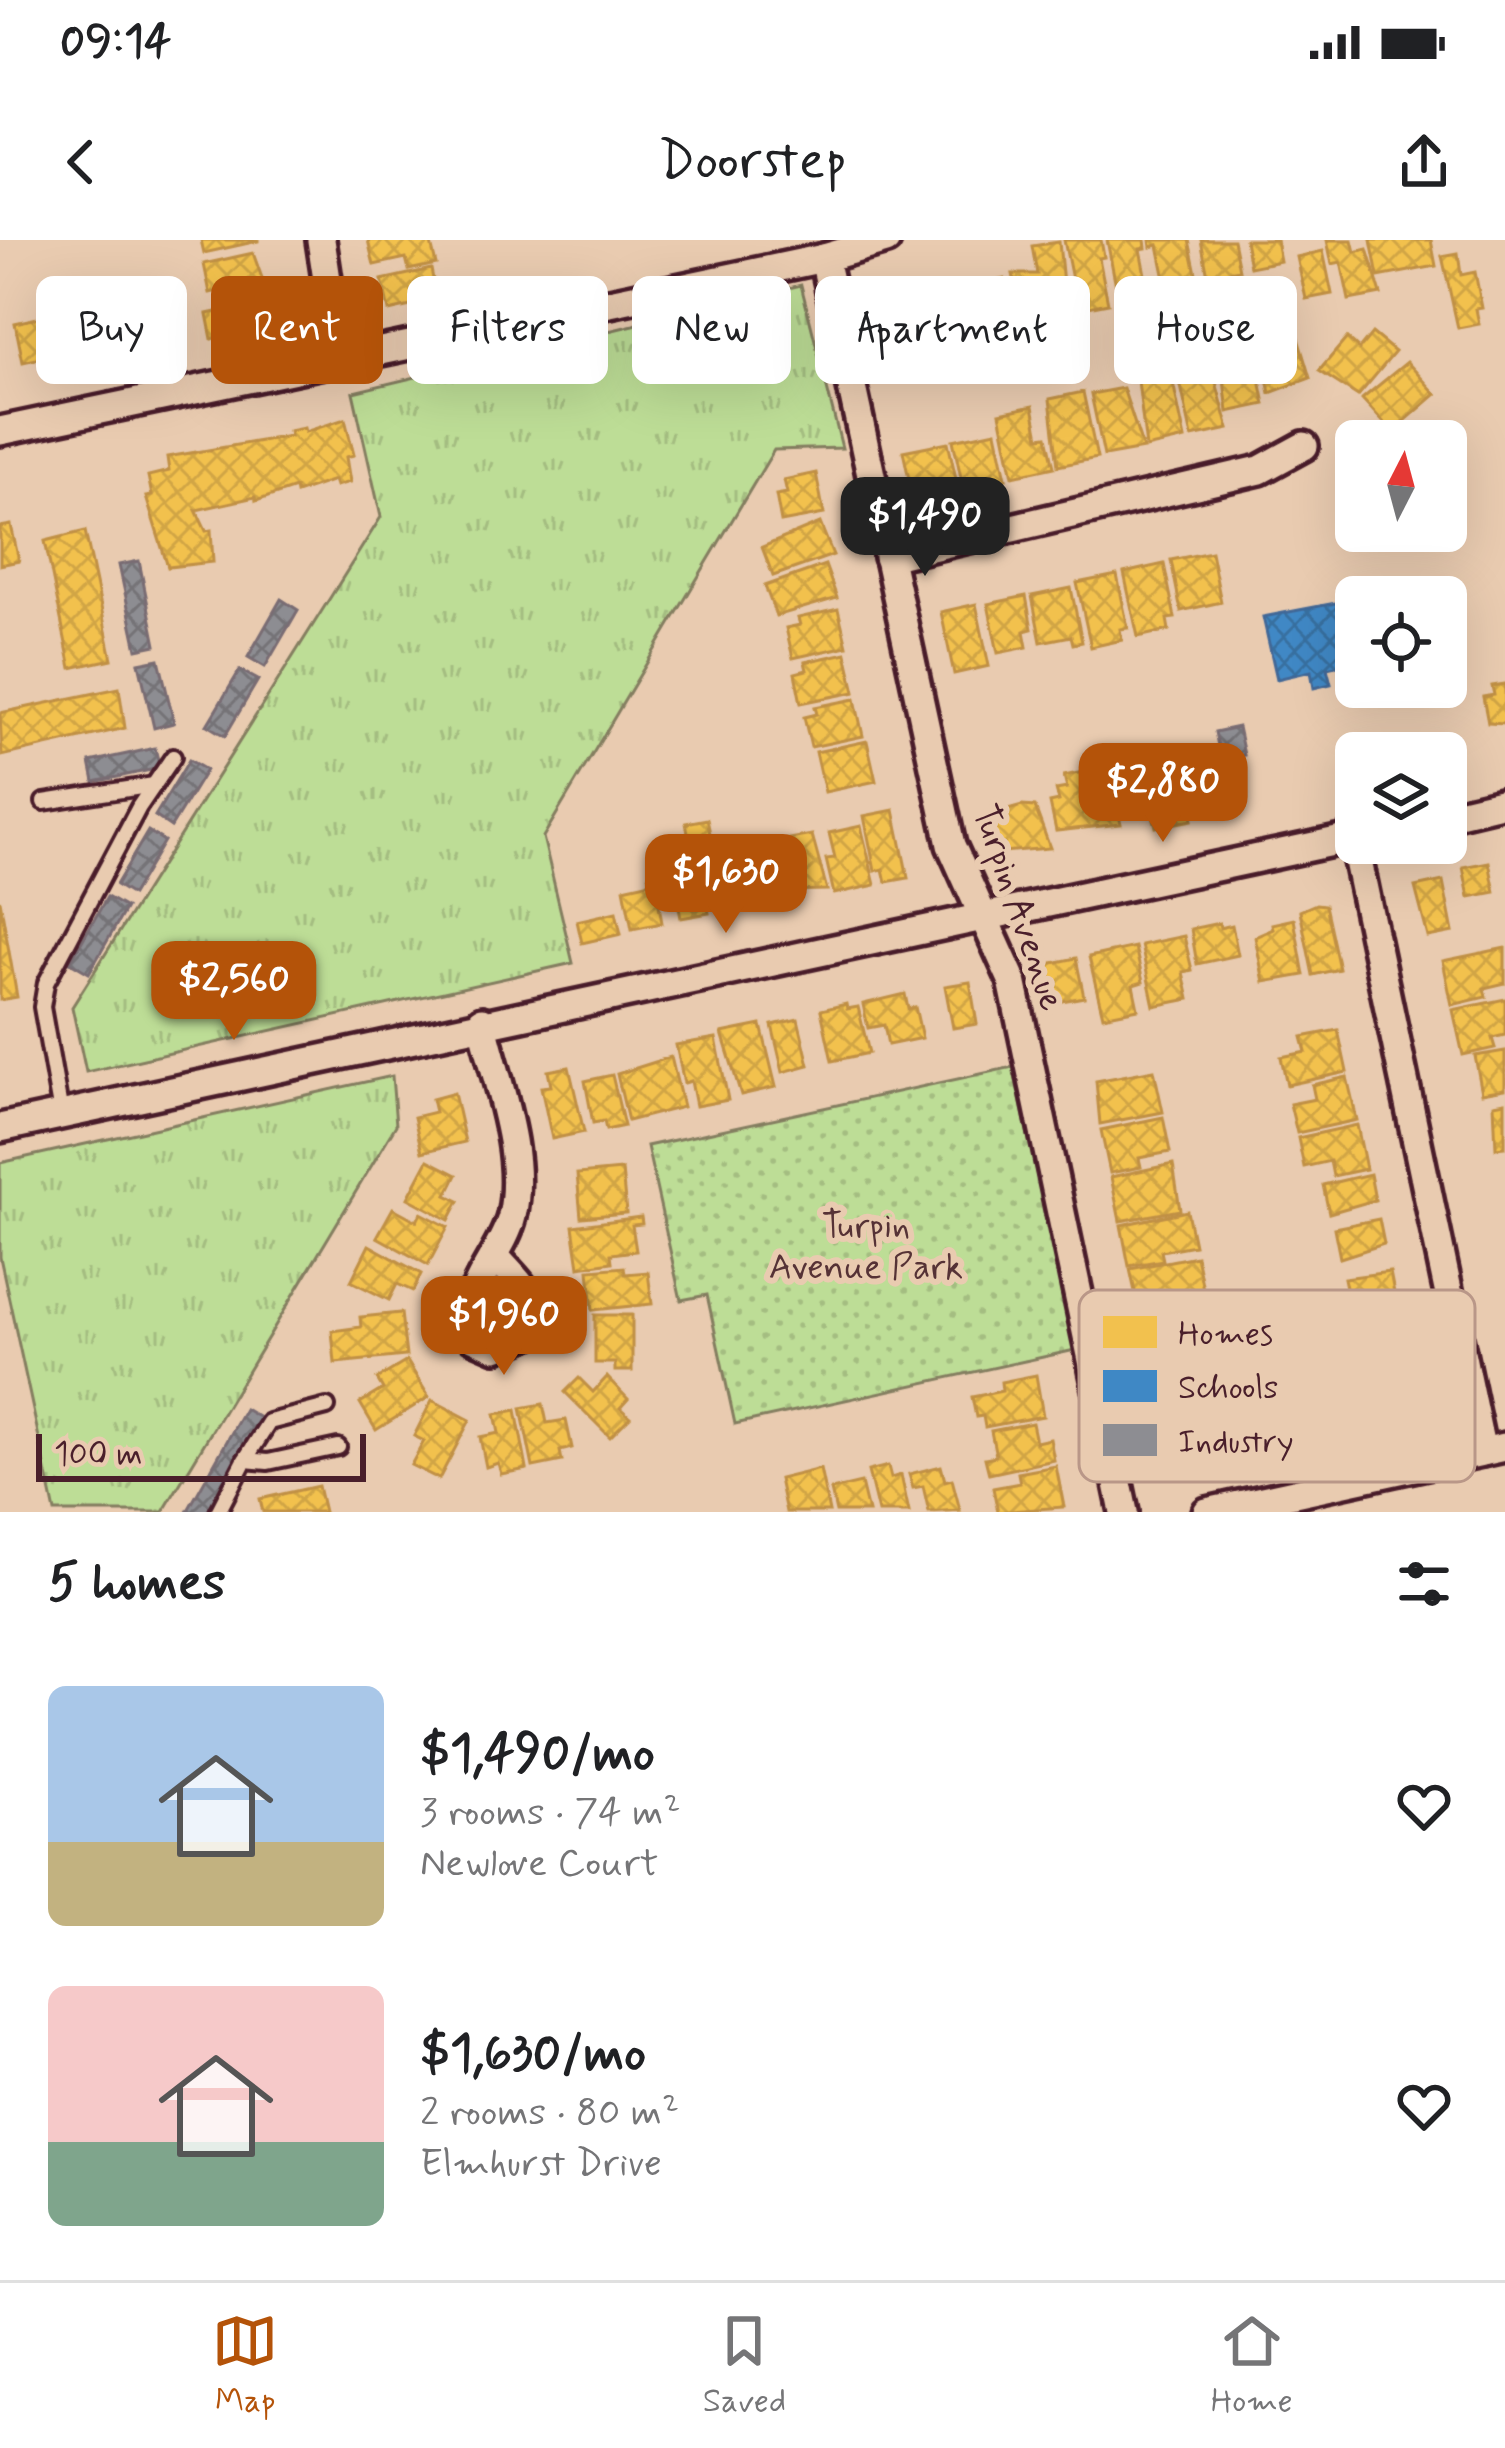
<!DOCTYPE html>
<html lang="en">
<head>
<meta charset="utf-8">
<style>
  body { margin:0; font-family:Mynerve,sans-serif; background:#f2f2f2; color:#202124; height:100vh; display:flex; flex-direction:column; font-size:45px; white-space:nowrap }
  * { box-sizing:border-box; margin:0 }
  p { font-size:39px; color:#757577 }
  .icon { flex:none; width:66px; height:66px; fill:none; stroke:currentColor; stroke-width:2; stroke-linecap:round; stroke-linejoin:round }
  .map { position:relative; height:1272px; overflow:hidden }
  .drawer { display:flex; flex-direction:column; background:#fff; flex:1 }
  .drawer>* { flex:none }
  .top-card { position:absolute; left:36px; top:36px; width:1434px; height:108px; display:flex; gap:24px }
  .needle { width:78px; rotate:6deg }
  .buttons { position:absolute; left:1335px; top:180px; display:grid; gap:24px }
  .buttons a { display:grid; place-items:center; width:132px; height:132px; border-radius:18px; background:#fff; box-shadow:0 12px 48px #0002; font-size:60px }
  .scale { position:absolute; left:36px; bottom:30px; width:330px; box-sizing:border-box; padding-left:12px; border:6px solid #4a1f2b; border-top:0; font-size:33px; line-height:42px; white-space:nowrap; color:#4a1f2b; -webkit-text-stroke:9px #e9cbb0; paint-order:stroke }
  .price { position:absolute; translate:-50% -102px; padding:0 27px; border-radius:24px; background:#b45309; color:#fff; font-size:39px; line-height:78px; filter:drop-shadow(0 3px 6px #0008) }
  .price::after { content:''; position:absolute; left:50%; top:72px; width:36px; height:27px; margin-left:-18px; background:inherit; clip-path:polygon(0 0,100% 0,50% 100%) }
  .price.current { background:#222; color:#fff }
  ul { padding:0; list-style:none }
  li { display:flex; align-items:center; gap:36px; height:300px; padding:0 48px }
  li span { display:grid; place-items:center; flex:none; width:336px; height:240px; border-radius:18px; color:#555 }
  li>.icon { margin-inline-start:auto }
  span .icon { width:144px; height:144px; fill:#fffc; stroke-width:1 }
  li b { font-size:51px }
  h2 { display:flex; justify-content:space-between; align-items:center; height:144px; padding:0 48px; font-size:51px }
  .chip { padding:0 42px; border-radius:18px; background:#fff; box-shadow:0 12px 48px #0002; font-size:42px; line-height:108px }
  .chip.current { background:#b45309; color:#fff }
  .status { display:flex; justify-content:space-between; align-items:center; height:84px; padding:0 60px; background:#fff; direction:ltr }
  .status svg { height:33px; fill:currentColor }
  header { display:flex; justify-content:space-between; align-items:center; height:156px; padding:0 48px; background:#fff; font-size:54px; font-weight:600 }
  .tab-bar { display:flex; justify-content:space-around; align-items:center; height:168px; border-top:3px solid #e0e0e0; background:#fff; font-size:33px; color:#757577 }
  .tab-bar a { display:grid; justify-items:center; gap:6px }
  .tab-bar .current { color:#b45309 }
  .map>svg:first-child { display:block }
  .grass { fill:url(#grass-tufts); stroke:#847e60; stroke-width:3 }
  .park { fill:url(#park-dots); stroke:#847e60; stroke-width:3 }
  .homes { fill:url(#homes-cross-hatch); stroke:#c09044; stroke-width:3 }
  .schools { fill:url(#schools-cross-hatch); stroke:#426897; stroke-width:3 }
  .industry { fill:url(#industry-cross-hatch); stroke:#796c73; stroke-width:3 }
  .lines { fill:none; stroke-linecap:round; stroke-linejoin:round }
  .lane-casing { stroke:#4a1f2b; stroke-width:22 }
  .street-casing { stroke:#4a1f2b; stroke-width:36 }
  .lane { stroke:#e9cbb0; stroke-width:14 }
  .street { stroke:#e9cbb0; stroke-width:27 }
  .labels { text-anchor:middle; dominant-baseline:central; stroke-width:12; stroke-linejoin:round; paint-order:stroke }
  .street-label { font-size:36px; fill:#4a1f2b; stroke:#e9cbb0 }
  .park-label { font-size:36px; fill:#563236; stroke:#e9cbb0 }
  .key { fill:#e9cbb0; stroke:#b99788; stroke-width:3 }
  .key-label { font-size:33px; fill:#4a1f2b }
</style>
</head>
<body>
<div class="status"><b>09:14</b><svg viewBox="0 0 49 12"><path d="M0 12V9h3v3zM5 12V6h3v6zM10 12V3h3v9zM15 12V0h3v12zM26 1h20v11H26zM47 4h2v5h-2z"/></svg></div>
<header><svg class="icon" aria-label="back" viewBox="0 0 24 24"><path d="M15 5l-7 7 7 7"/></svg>Doorstep<svg class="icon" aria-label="share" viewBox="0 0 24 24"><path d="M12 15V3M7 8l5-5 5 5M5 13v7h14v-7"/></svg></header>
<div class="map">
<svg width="1505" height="1272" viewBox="0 0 1505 1272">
  <defs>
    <pattern id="grass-tufts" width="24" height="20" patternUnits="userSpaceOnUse" patternTransform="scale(3)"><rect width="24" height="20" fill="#bddd96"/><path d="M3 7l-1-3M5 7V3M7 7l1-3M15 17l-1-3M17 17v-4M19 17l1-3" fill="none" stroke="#a4bd81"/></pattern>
    <pattern id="park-dots" width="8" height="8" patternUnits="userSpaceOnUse" patternTransform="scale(3)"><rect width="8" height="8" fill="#bddd96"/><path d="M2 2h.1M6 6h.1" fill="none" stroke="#a4bd81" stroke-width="1.8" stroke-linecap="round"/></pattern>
    <pattern id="homes-cross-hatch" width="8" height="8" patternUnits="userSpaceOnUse" patternTransform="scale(3)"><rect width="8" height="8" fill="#f2c14e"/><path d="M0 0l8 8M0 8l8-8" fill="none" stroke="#d1a544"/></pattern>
    <pattern id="schools-cross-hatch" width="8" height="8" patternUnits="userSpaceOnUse" patternTransform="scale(3)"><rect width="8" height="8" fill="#3f88c5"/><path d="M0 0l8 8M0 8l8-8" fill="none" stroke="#376fa0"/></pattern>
    <pattern id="industry-cross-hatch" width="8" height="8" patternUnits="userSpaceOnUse" patternTransform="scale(3)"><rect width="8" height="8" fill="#8d8d92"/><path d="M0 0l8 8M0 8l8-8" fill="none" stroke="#757377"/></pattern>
  </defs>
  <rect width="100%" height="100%" fill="#e9cbb0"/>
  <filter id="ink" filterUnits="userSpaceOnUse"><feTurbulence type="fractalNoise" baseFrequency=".00833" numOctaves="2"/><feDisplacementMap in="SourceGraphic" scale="24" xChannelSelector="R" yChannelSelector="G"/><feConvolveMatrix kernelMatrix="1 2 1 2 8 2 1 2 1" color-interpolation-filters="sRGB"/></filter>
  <g filter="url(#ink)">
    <g class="grass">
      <polygon points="801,45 842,208 774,210 543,597 573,723 86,832 72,767 381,277 353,152"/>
      <polygon points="392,836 396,885 163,1272 55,1272 0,1017 0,923"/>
    </g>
    <polygon class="park" points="1013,827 1075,1110 735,1184 707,1055 681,1060 647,906"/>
    <g class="homes">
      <polygon points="201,0 258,0 258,1 204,13"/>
      <polygon points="368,0 430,0 436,24 409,30 406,18 374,25"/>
      <polygon points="1064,0 1101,0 1104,17 1099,18 1108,63 1078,69"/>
      <polygon points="1107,0 1145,0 1146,8 1140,9 1149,55 1119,61"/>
      <polygon points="1150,0 1189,0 1197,38 1166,44 1158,5 1151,7"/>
      <polygon points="1201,0 1233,0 1239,30 1208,36"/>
      <polygon points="1245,0 1276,0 1280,21 1250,27"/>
      <polygon points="1327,0 1352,0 1355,12 1367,9 1381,54 1349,60 1341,22 1332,24"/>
      <polygon points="1371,0 1431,0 1436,26 1378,37"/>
      <polygon points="1059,2 1066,76 1042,79 1044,86 1025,89 1013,34 1037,34 1032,6"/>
      <polygon points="1323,11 1332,54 1306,59 1297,17"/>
      <polygon points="253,13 267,52 243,58 240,46 210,53 204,24"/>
      <polygon points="1458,13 1461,35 1475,32 1482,68 1476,69 1479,84 1458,88 1442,16"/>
      <polygon points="431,29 437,60 389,71 382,40"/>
      <polygon points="1004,39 1013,76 952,85 944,53"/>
      <polygon points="143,45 146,57 168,52 175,83 134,92 127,61 135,59 133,48"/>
      <polygon points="110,56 117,96 85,102 77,62"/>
      <polygon points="268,61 274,91 224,101 223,96 212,99 207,74"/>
      <polygon points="69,71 77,110 23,122 15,83"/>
      <polygon points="927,74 935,111 893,120 885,83"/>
      <polygon points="1294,85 1310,138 1270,153 1257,93"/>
      <polygon points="1372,93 1395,112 1358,156 1319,131 1347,98 1359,109"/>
      <polygon points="1252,101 1265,164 1228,172 1220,108"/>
      <polygon points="1407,122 1436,154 1397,188 1387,186 1362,159"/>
      <polygon points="1211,124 1229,189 1192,197 1178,132"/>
      <polygon points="1171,133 1185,199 1146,208 1138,141"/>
      <polygon points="1123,148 1143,209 1104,216 1091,154"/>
      <polygon points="1083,152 1097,218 1058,226 1050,159"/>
      <polygon points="1033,166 1039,197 1047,196 1054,227 1013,236 1000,173"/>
      <polygon points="345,179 354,215 346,217 350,242 336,246 334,240 296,253 295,248 256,261 255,257 196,270 206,291 211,290 213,322 168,327 146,257 152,256 148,236 169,231 167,217 290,196 289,191 304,188 305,192"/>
      <polygon points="1450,190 1457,223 1446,226 1446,201 1395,201"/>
      <polygon points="996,191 1006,238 963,247 953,200"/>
      <polygon points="948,202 958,248 913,258 903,211"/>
      <polygon points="816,233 824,274 781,282 776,255 787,253 784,240"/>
      <polygon points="820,283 833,315 773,336 762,307"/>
      <polygon points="11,285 19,321 0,325 0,287"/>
      <polygon points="85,291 112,419 71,428 45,301"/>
      <polygon points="1211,312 1221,362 1181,371 1171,320"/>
      <polygon points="1164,324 1175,378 1167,379 1169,390 1138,397 1124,333"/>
      <polygon points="825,325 837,358 776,376 765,346"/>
      <polygon points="1117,335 1128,388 1120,389 1122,400 1091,407 1077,343"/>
      <polygon points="1071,348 1082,402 1073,404 1071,396 1041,402 1032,356"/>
      <polygon points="1026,356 1032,389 1024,391 1027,407 998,413 988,364"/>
      <polygon points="976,364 989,426 954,434 941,372"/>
      <polygon points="838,369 847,406 793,418 786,388 800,385 798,378"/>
      <polygon points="846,413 855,452 801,463 795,433 807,430 805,422"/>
      <polygon points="1505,444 1505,484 1488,483 1483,457 1494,455 1492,446"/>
      <polygon points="119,448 125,488 2,516 0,473"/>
      <polygon points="855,459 863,496 811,507 804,477 817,474 815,467"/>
      <polygon points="867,501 876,541 825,552 816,512"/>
      <polygon points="1177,509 1192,580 1156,587 1148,556 1123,561 1114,519"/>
      <polygon points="1220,519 1229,565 1200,566 1192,524"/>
      <polygon points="1098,529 1101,542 1111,540 1121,584 1056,591 1050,563 1059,561 1056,550 1067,548 1064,536"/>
      <polygon points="1022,566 1035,567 1050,608 1003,612 990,594 986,576"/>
      <polygon points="894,570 908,638 886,642 883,629 875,631 864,576"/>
      <polygon points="707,579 716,623 700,626 709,673 681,678 672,631 695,627 686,583"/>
      <polygon points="861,586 875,645 834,654 826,619 835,618 829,593"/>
      <polygon points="812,595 827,650 778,651 768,603"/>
      <polygon points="765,613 773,652 733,656 726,620"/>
      <polygon points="1489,622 1495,652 1469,657 1463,627"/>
      <polygon points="665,633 670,657 658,659 662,683 632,689 624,648 651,642 649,635"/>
      <polygon points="1443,641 1453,692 1428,697 1415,647"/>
      <polygon points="0,660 17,757 0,760"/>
      <polygon points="1316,664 1325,665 1339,729 1313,735 1300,671"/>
      <polygon points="616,672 621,694 582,703 577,681"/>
      <polygon points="1294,679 1304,735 1264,742 1255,697 1273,689 1272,684"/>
      <polygon points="1219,683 1220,688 1232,685 1238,715 1197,724 1191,689"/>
      <polygon points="1184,696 1192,730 1183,732 1189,759 1154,766 1141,705"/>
      <polygon points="1135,707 1143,742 1133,745 1138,769 1103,776 1089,717"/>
      <polygon points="1505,708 1505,743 1484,748 1486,757 1452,765 1443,721"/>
      <polygon points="1076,718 1084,757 1056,762 1048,724"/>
      <polygon points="970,742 977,784 953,788 945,746"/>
      <polygon points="905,754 908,769 915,767 922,798 888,805 884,785 868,788 863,764"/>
      <polygon points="1505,759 1505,795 1492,798 1495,808 1463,815 1453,770"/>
      <polygon points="846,764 847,769 858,767 869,813 832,821 821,770"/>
      <polygon points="798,779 809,825 783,832 772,785"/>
      <polygon points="761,785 776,847 741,855 722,793"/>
      <polygon points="1338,790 1347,832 1287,845 1281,817 1306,812 1302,797"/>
      <polygon points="716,798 728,860 696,866 691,841 684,843 676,805"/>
      <polygon points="1505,811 1505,849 1482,853 1475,816"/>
      <polygon points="671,817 683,867 628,881 617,834"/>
      <polygon points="569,827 584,892 552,899 541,847 551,846 548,831"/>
      <polygon points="1154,830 1163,872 1100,884 1096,841"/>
      <polygon points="612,835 624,886 606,890 604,881 593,883 585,841"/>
      <polygon points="1347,837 1357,880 1297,893 1290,864 1315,859 1312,845"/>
      <polygon points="454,853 465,902 422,912 414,877 435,872 432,859"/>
      <polygon points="1505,862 1505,907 1496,908 1494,864"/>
      <polygon points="1163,877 1170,912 1139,918 1141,927 1110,933 1101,890"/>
      <polygon points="1357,885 1366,929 1333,936 1330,921 1304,927 1298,898"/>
      <polygon points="428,920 457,935 447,955 459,961 449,980 408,958"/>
      <polygon points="1173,924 1180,970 1120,981 1111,937"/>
      <polygon points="622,930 626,973 581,977 577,934"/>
      <polygon points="1370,934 1375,960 1329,973 1323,945"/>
      <polygon points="393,968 417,981 421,973 448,987 428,1025 377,997"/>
      <polygon points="1187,971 1194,1005 1161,1011 1163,1020 1129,1026 1121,985"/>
      <polygon points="641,977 642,984 632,985 636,1011 611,1014 612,1022 579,1027 573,986"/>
      <polygon points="1379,979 1384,1004 1340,1018 1334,988"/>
      <polygon points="369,1005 421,1034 413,1051 397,1044 389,1060 351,1041"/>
      <polygon points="1196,1016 1203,1049 1139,1070 1130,1029"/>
      <polygon points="624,1027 625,1034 648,1032 652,1064 593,1070 589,1030"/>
      <polygon points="1390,1032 1395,1058 1350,1067 1344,1038"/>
      <polygon points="401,1073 406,1116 335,1123 332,1091 361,1087 360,1077"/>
      <polygon points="595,1075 632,1075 632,1131 615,1131 615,1123 595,1123"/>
      <polygon points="407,1121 429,1157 376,1190 360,1163 383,1149 377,1139"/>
      <polygon points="1036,1135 1043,1176 985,1187 983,1176 976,1177 972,1157 1002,1151 1001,1142"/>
      <polygon points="607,1137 628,1159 620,1168 630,1177 610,1197 565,1152 579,1138 593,1152"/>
      <polygon points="432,1160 470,1180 439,1239 411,1225 424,1201 414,1196"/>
      <polygon points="543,1164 547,1183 566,1180 572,1208 560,1211 562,1221 533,1227 521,1168"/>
      <polygon points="516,1170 527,1229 501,1234 498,1223 486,1227 480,1197 499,1193 495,1174"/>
      <polygon points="1032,1183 1036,1202 1050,1199 1054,1220 989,1234 985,1218 996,1216 991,1191"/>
      <polygon points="888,1226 891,1238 901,1235 909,1272 878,1272 868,1231"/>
      <polygon points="941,1226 945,1241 952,1239 960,1270 929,1272 923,1246 913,1248 909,1234"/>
      <polygon points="1056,1226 1064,1267 998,1272 993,1248 1020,1243 1018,1233"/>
      <polygon points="820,1229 829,1272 786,1272 779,1239"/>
      <polygon points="861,1243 868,1272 836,1272 831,1250"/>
      <polygon points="318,1246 324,1272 263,1272 260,1259"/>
    </g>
    <polygon class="schools" points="1356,359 1356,421 1327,428 1331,444 1314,448 1311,431 1277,439 1263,377"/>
    <g class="industry">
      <polygon points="139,321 156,405 137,409 119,325"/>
      <polygon points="281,359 298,370 265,427 248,417"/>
      <polygon points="159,419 174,483 154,488 139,423"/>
      <polygon points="240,430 258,440 225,496 207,485"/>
      <polygon points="1238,487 1244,515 1221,520 1215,492"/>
      <polygon points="155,508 160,528 94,542 90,522"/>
      <polygon points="189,520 206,530 171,587 155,576"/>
      <polygon points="148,591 164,601 132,655 116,645"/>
      <polygon points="107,657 126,668 89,733 70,722"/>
      <polygon points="245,1169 265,1181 213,1272 187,1272"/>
    </g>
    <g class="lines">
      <defs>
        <g id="lane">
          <polyline points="44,562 154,545"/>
          <polyline points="61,874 42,767 46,743 139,567 173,517"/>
          <polyline points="245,1220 269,1182 327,1167"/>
          <polyline points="218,1272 245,1220 268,1222 338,1207"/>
        </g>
        <g id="street">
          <polyline points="321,0 339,119"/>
          <polyline points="824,18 951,605 1012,740 1124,1272"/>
          <polyline points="0,191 824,18 886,0"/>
          <polyline points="888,317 1260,230 1304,206"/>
          <polyline points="1446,576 1505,562"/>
          <polyline points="1353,597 1482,1212"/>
          <path d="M482,781c14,60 44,133 30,195 -9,39 -58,82 -39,121l23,10 32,-13c17,-32 -12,-53 -31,-76"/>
          <polyline points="0,888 1356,597"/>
          <polyline points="1207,1272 1505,1207"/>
        </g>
      </defs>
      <use href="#lane" class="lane-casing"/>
      <use href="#street" class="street-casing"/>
      <use href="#lane" class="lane"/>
      <use href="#street" class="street"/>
    </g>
  </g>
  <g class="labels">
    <g class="street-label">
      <text transform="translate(1017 668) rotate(71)">Turpin Avenue</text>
    </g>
    <g class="park-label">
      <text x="866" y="987">Turpin<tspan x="866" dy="41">Avenue Park</tspan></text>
    </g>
  </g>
  <rect x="1079" y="1050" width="396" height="192" rx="18" class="key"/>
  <rect x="1103" y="1076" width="54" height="32" fill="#f2c14e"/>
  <rect x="1103" y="1130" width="54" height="32" fill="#3f88c5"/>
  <rect x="1103" y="1184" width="54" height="32" fill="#8d8d92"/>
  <g class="key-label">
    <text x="1178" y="1104">Homes</text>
    <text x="1178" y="1158">Schools</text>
    <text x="1178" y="1212">Industry</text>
  </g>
</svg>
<div class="buttons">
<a><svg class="needle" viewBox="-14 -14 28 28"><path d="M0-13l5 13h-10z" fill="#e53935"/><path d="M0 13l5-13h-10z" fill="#757577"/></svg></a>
<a><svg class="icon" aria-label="locate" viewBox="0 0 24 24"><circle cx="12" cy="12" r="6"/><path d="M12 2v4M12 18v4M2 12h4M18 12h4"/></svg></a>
<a><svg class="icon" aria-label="layers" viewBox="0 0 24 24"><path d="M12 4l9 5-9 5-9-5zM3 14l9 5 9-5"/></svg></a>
</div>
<div class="scale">100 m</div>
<b class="price current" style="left:925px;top:339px">$1,490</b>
<b class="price" style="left:1163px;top:605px">$2,880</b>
<b class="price" style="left:726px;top:696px">$1,630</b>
<b class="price" style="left:234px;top:803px">$2,560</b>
<b class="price" style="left:504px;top:1138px">$1,960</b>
<div class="top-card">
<a class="chip">Buy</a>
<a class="chip current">Rent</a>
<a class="chip">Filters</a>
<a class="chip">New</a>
<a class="chip">Apartment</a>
<a class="chip">House</a>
</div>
</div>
<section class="drawer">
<h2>5 homes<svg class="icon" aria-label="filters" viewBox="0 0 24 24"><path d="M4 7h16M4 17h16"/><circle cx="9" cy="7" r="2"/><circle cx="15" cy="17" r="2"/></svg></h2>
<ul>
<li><span style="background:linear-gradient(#a9c7e8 65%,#c2b280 0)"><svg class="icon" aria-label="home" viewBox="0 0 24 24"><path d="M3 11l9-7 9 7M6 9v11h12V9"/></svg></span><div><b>$1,490/mo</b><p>3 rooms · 74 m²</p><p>Newlove Court</p></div><svg class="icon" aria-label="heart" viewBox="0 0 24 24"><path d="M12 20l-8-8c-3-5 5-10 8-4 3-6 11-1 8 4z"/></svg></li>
<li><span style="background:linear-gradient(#f6c9c9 65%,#7fa58c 0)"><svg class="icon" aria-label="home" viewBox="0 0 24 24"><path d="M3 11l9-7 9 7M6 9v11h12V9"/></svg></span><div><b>$1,630/mo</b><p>2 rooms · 80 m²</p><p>Elmhurst Drive</p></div><svg class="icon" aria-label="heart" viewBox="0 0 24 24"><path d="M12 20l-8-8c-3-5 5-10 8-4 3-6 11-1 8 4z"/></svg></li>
</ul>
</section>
<nav class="tab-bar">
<a class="current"><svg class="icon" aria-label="map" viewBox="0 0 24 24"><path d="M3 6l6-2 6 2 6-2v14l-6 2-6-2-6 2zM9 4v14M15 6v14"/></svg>Map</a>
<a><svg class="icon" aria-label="saved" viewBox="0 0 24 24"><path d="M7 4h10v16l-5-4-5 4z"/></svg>Saved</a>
<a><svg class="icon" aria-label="home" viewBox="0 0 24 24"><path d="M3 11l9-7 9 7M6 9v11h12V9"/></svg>Home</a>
</nav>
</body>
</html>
